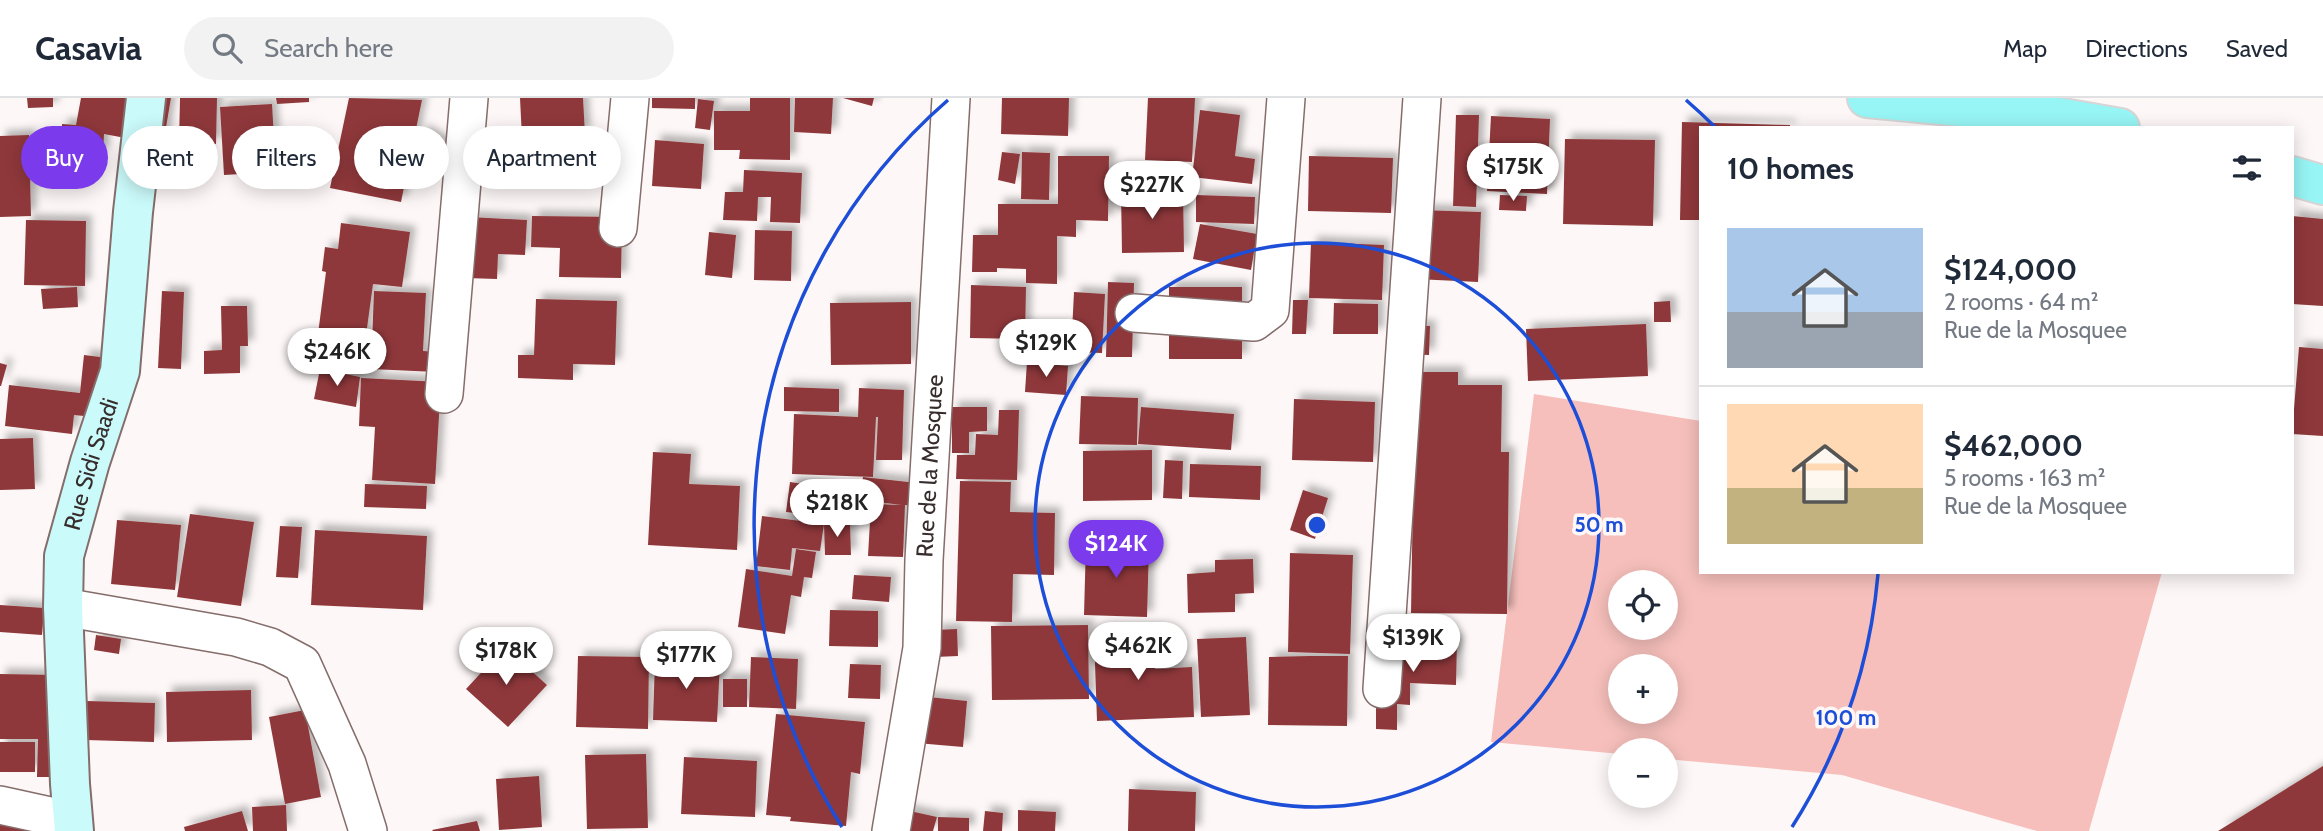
<!DOCTYPE html>
<html lang="en">
<head>
<meta charset="utf-8">
<style>
  body { margin:0; font-family:Cabin,sans-serif; background:#f2f2f3; color:#1f2937; height:100vh; display:flex; flex-direction:column; font-size:26px; white-space:nowrap }
  * { box-sizing:border-box; margin:0 }
  p { font-size:23px; color:#747a83 }
  .icon { flex:none; width:38px; height:38px; fill:none; stroke:currentColor; stroke-width:2; stroke-linecap:round; stroke-linejoin:round }
  .map { position:relative; flex:1; overflow:hidden }
  .side { position:absolute; left:1699px; top:28px; width:595px; height:448px; display:flex; flex-direction:column; background:#fff; border-radius:0px; box-shadow:0 4px 18px #0003 }
  .side>* { flex:none }
  .guide { position:absolute; left:21px; top:28px; width:665px; height:63px; display:flex; gap:14px }
  .fabs { position:absolute; left:1608px; top:472px; display:grid; gap:14px }
  .fabs a { display:grid; place-items:center; width:70px; height:70px; border-radius:50%; background:#fff; box-shadow:0 4px 18px #0003; font-size:35px }
  .price { position:absolute; translate:-50% -60px; padding:0 16px; border-radius:24px; background:#fff; color:#222; font-size:23px; line-height:46px; filter:drop-shadow(0 2px 4px #0008) }
  .price::after { content:''; position:absolute; left:50%; top:42px; width:21px; height:16px; margin-left:-10px; background:inherit; clip-path:polygon(0 0,100% 0,50% 100%) }
  .price.active { background:#7c3aed; color:#fff }
  ul { padding:0; list-style:none }
  li { display:flex; align-items:center; gap:21px; height:175px; padding:0 28px }
  li+li { border-top:2px solid #e0e1e3 }
  li span { display:grid; place-items:center; flex:none; width:196px; height:140px; border-radius:0px; color:#555 }
  li>.icon { margin-inline-start:auto }
  span .icon { width:84px; height:84px; fill:#fffc; stroke-width:1 }
  li b { font-size:30px }
  h2 { display:flex; justify-content:space-between; align-items:center; height:84px; padding:0 28px; font-size:30px }
  .tag { padding:0 24px; border-radius:32px; background:#fff; box-shadow:0 4px 18px #0003; font-size:24px; line-height:63px }
  .tag.active { background:#7c3aed; color:#fff }
  header { display:flex; align-items:center; gap:42px; box-sizing:border-box; height:98px; padding:0 35px; background:#fff; border-bottom:2px solid #e0e1e3 }
  header strong { font-size:33px }
  nav { display:flex; gap:38px; margin-inline-start:auto; font-size:24px }
  .search { width:490px; height:63px; background:#f2f2f3; display:flex; align-items:center; gap:18px; box-sizing:border-box; padding:0 24px; border-radius:38px; color:#747a83; font-size:26px }
  .map>svg:first-child { display:block }
  .green { fill:#f6bfbb; fill-rule:evenodd }
  .building { fill:#8f393a; filter:url(#shadow) }
  .lines { fill:none; stroke-linecap:round; stroke-linejoin:round }
  .street-casing { stroke:#846d6b; stroke-width:40 }
  .secondary-casing { stroke:#846d6b; stroke-width:42 }
  .primary-casing { stroke:#d7d5d5; stroke-width:42 }
  .street { stroke:#fff; stroke-width:37 }
  .secondary { stroke:#cbfafa; stroke-width:38 }
  .primary { stroke:#97f5f5; stroke-width:38 }
  .ring { fill:none; stroke:#1d4ed8; stroke-width:3.5 }
  .labels { text-anchor:middle; dominant-baseline:central; stroke-width:7; stroke-linejoin:round; paint-order:stroke }
  .street-label { font-size:23px; fill:#362c2b; stroke:#fdf8f7 }
  .centre { fill:#1d4ed8; stroke:#fdf8f7; stroke-width:3.5 }
  .ring-label { font-size:21px; text-anchor:middle; font-weight:bold; fill:#1d4ed8; stroke:#fdf8f7; stroke-width:7; stroke-linejoin:round; paint-order:stroke }
</style>
</head>
<body>
<header>
<strong>Casavia</strong>
<div class="search"><svg class="icon" aria-label="search" viewBox="0 0 24 24"><circle cx="10" cy="10" r="6"/><path d="M15 15l6 6"/></svg>Search here</div>
<nav><a>Map</a><a>Directions</a><a>Saved</a></nav>
</header>
<div class="map">
<svg width="2323" height="733" viewBox="0 0 2323 733">
  <defs>
    <filter id="shadow"><feDropShadow dx="6" dy="-6" stdDeviation="3.5" flood-color="#0004"/></filter>
  </defs>
  <rect width="100%" height="100%" fill="#fdf8f7"/>
  <path class="green" d="M1534,296l167,27v151h461l-73,259h-52l-195,-56 -176,-16v-8h-46v3l-129,-12zM1620,485h46v45h-46zM1620,569h46v45h-46z"/>
  <g class="building">
    <polygon points="27,0 53,0 53,9 28,10"/>
    <polygon points="81,0 171,0 163,47 104,36 103,56 61,54 62,26 76,27"/>
    <polygon points="180,0 217,0 216,46 179,44"/>
    <polygon points="276,0 309,0 309,4 277,6"/>
    <polygon points="349,0 422,2 401,104 330,90"/>
    <polygon points="520,0 583,0 585,36 522,40"/>
    <polygon points="652,0 695,0 695,11 652,10"/>
    <polygon points="750,0 790,0 790,62 739,61 740,52 714,52 714,13 750,13"/>
    <polygon points="795,0 833,0 831,36 794,34"/>
    <polygon points="843,0 874,0 872,8"/>
    <polygon points="1002,0 1069,0 1068,38 1001,36"/>
    <polygon points="1148,0 1195,0 1192,64 1145,62"/>
    <polygon points="698,1 714,3 710,32 695,30"/>
    <polygon points="272,6 276,74 224,77 220,9"/>
    <polygon points="1200,12 1240,17 1235,58 1255,61 1252,86 1192,79"/>
    <polygon points="1456,17 1479,17 1476,109 1453,108"/>
    <polygon points="1491,18 1550,21 1547,96 1487,93"/>
    <polygon points="1682,24 1790,27 1790,30 1701,30 1701,122 1680,122"/>
    <polygon points="423,33 452,50 446,61 417,44"/>
    <polygon points="29,37 31,118 0,119 0,38"/>
    <polygon points="1565,41 1655,42 1653,128 1563,126"/>
    <polygon points="655,42 704,46 701,91 652,88"/>
    <polygon points="206,47 207,66 168,67 167,48"/>
    <polygon points="1002,54 1020,56 1015,86 998,82"/>
    <polygon points="1022,54 1050,55 1049,102 1021,101"/>
    <polygon points="1058,58 1109,58 1108,123 1076,122 1076,139 1057,138 1057,186 1026,185 1026,171 997,170 997,174 972,174 973,137 998,137 998,106 1058,106"/>
    <polygon points="1309,58 1393,60 1391,115 1308,113"/>
    <polygon points="744,72 802,75 800,125 770,124 771,99 758,99 757,123 723,122 725,94 743,94"/>
    <polygon points="1183,92 1184,154 1122,155 1121,93"/>
    <polygon points="1196,97 1255,99 1254,126 1196,124"/>
    <polygon points="1500,97 1527,98 1526,113 1499,112"/>
    <polygon points="1419,112 1481,114 1478,184 1416,181"/>
    <polygon points="532,118 622,119 621,180 559,179 560,150 531,149"/>
    <polygon points="2292,118 2323,121 2323,208 2292,206"/>
    <polygon points="469,119 527,122 525,157 498,156 497,181 466,180"/>
    <polygon points="26,122 86,123 85,188 24,187"/>
    <polygon points="341,125 410,134 402,189 373,186 361,274 314,267 326,174 322,173 325,149 338,151"/>
    <polygon points="1200,126 1257,136 1251,172 1193,161"/>
    <polygon points="755,132 792,133 791,183 754,182"/>
    <polygon points="709,134 736,137 732,180 705,177"/>
    <polygon points="1311,144 1384,147 1382,202 1309,200"/>
    <polygon points="1108,184 1134,185 1132,259 1106,259"/>
    <polygon points="971,187 1026,189 1025,241 970,240"/>
    <polygon points="77,189 78,209 43,211 41,191"/>
    <rect x="1169" y="189" width="73" height="72"/>
    <polygon points="162,193 184,194 181,271 158,270"/>
    <polygon points="374,193 426,195 423,253 437,254 436,274 371,271"/>
    <polygon points="1074,194 1105,196 1102,255 1071,254"/>
    <polygon points="536,201 617,203 615,267 573,266 573,282 518,280 518,257 534,257"/>
    <polygon points="1293,202 1308,202 1306,236 1292,236"/>
    <polygon points="1670,203 1671,224 1654,224 1654,204"/>
    <polygon points="911,204 911,266 831,267 830,205"/>
    <polygon points="1334,205 1378,206 1378,236 1333,236"/>
    <polygon points="221,208 247,208 248,248 240,248 240,275 204,276 204,253 222,252"/>
    <polygon points="1646,226 1648,278 1528,283 1526,231"/>
    <polygon points="1402,227 1430,228 1429,257 1401,256"/>
    <polygon points="2299,249 2323,251 2323,338 2292,336"/>
    <polygon points="84,257 116,261 94,319 74,317 72,336 5,328 9,287 80,295"/>
    <polygon points="1027,264 1068,268 1066,297 1025,294"/>
    <polygon points="0,265 7,267 1,288 0,288"/>
    <polygon points="320,271 360,279 356,309 314,301"/>
    <polygon points="1415,274 1458,274 1458,287 1502,287 1501,354 1509,354 1507,516 1411,515"/>
    <polygon points="361,280 441,284 435,386 372,382 375,329 359,328"/>
    <polygon points="784,289 839,291 839,314 784,313"/>
    <polygon points="859,290 904,292 902,362 876,362 878,319 876,319 873,379 792,376 794,316 858,319"/>
    <polygon points="1081,298 1138,300 1137,347 1079,346"/>
    <polygon points="1294,301 1375,304 1373,364 1292,362"/>
    <polygon points="952,309 987,309 987,333 969,334 969,355 952,355"/>
    <polygon points="1141,309 1234,316 1231,352 1138,346"/>
    <polygon points="999,312 1019,312 1017,382 956,381 957,357 975,357 976,336 998,337"/>
    <polygon points="33,340 35,391 0,392 0,341"/>
    <polygon points="1152,352 1152,402 1083,403 1083,353"/>
    <polygon points="653,354 691,356 689,386 740,388 737,452 648,447"/>
    <polygon points="1165,362 1183,363 1182,401 1163,400"/>
    <polygon points="1190,366 1261,368 1260,402 1189,399"/>
    <polygon points="863,379 917,385 914,408 905,407 903,459 868,458 871,406 902,407 860,402"/>
    <polygon points="960,383 1011,384 1010,414 1055,415 1054,477 1013,476 1012,524 956,523"/>
    <polygon points="790,384 831,390 827,419 786,414"/>
    <polygon points="365,386 427,388 426,411 364,409"/>
    <polygon points="1303,392 1328,400 1315,441 1290,432"/>
    <polygon points="190,416 254,424 241,508 177,499"/>
    <polygon points="762,418 824,426 820,453 792,450 790,472 756,468"/>
    <polygon points="117,422 181,427 175,492 111,486"/>
    <polygon points="824,426 850,426 851,457 825,457"/>
    <polygon points="280,428 302,429 298,480 276,479"/>
    <polygon points="315,432 427,438 423,512 311,507"/>
    <polygon points="1086,445 1149,447 1147,519 1084,517"/>
    <polygon points="796,451 816,454 812,480 804,479 801,499 791,497 785,536 738,529 746,471 792,478"/>
    <polygon points="1290,455 1353,457 1350,556 1288,554"/>
    <polygon points="1253,461 1254,495 1235,496 1235,514 1188,515 1187,476 1215,474 1215,462"/>
    <polygon points="854,477 891,479 889,504 852,501"/>
    <polygon points="0,507 44,510 42,537 0,534"/>
    <polygon points="830,512 878,513 878,549 829,548"/>
    <polygon points="1088,527 1089,601 992,602 991,528"/>
    <polygon points="957,531 958,558 935,559 934,532"/>
    <polygon points="1154,536 1155,571 1192,569 1194,619 1097,623 1094,538"/>
    <polygon points="96,537 121,541 119,556 94,552"/>
    <polygon points="1246,539 1250,617 1201,619 1197,541"/>
    <polygon points="1395,541 1457,542 1456,587 1410,585 1410,607 1397,606 1397,632 1376,631 1376,604"/>
    <polygon points="505,549 547,587 508,629 466,591"/>
    <polygon points="578,558 649,559 648,631 576,629"/>
    <polygon points="1309,558 1348,558 1347,628 1268,627 1269,559"/>
    <polygon points="751,559 798,561 796,611 749,609"/>
    <polygon points="655,562 720,565 717,624 653,622"/>
    <polygon points="850,566 881,567 880,601 848,600"/>
    <polygon points="0,576 59,577 57,679 37,679 38,641 0,641"/>
    <rect x="723" y="581" width="24" height="28"/>
    <polygon points="251,592 252,642 167,644 166,594"/>
    <polygon points="909,597 967,603 963,649 905,644"/>
    <polygon points="87,603 155,605 154,644 86,642"/>
    <polygon points="305,612 321,699 285,706 269,619"/>
    <polygon points="776,616 865,624 860,676 851,674 846,728 790,723 791,719 766,717"/>
    <rect x="0" y="644" width="35" height="30"/>
    <polygon points="646,656 648,730 587,731 585,657"/>
    <polygon points="684,659 757,663 755,719 681,716"/>
    <polygon points="2323,668 2323,733 2218,733"/>
    <polygon points="539,678 542,729 499,732 496,681"/>
    <polygon points="1129,691 1196,694 1195,733 1128,733"/>
    <polygon points="286,707 287,733 253,733 252,709"/>
    <polygon points="901,711 937,719 933,733 896,733"/>
    <polygon points="1018,712 1056,714 1055,733 1018,733"/>
    <polygon points="242,713 248,733 185,733 184,729"/>
    <polygon points="985,713 1003,715 1002,733 983,733"/>
    <polygon points="0,715 28,716 27,733 0,733"/>
    <polygon points="938,719 969,720 969,733 938,733"/>
    <polygon points="477,723 480,733 433,733 432,732"/>
  </g>
  <g class="lines">
    <defs>
      <g id="street">
        <polyline points="618,130 630,0"/>
        <polyline points="1134,215 1254,224 1270,212 1286,0"/>
        <polyline points="444,296 469,0"/>
        <polyline points="63,509 236,539 270,549 302,566 347,666 368,733"/>
        <polyline points="1382,591 1422,0"/>
        <polyline points="0,707 73,723"/>
        <path id="s1" d="M891,733l31,-183 2,-88 27,-462"/>
      </g>
      <g id="secondary">
        <path id="s2" d="M74,733l-4,-47 -7,-177 1,-51 26,-94 30,-91 13,-159 13,-114"/>
      </g>
      <g id="primary">
        <polyline points="1867,0 2046,17 2120,30"/>
        <polyline points="2292,78 2323,87"/>
      </g>
    </defs>
    <use href="#street" class="street-casing"/>
    <use href="#secondary" class="secondary-casing"/>
    <use href="#primary" class="primary-casing"/>
    <use href="#street" class="street"/>
    <use href="#secondary" class="secondary"/>
    <use href="#primary" class="primary"/>
  </g>
  <g class="ring">
    <circle cx="1317" cy="427" r="282"/>
    <path d="M1878 476A563 563 0 0 1 1792 729M842 729A563 563 0 0 1 948 2M1686 2A563 563 0 0 1 1715 29"/>
  </g>
  <g class="labels">
    <g class="street-label">
      <text stroke="none"><textPath href="#s2" startOffset="371">Rue Sidi Saadi</textPath></text>
      <text stroke="none"><textPath href="#s1" startOffset="368">Rue de la Mosquee</textPath></text>
    </g>
  </g>
  <circle cx="1317" cy="427" r="10" class="centre"/>
  <g class="ring-label">
    <text x="1599" y="434">50 m</text>
    <text x="1846" y="627">100 m</text>
  </g>
</svg>
<div class="fabs">
<a><svg class="icon" aria-label="locate" viewBox="0 0 24 24"><circle cx="12" cy="12" r="6"/><path d="M12 2v4M12 18v4M2 12h4M18 12h4"/></svg></a>
<a>+</a>
<a>−</a>
</div>
<b class="price" style="left:1513px;top:105px">$175K</b>
<b class="price" style="left:1152px;top:123px">$227K</b>
<b class="price" style="left:1046px;top:281px">$129K</b>
<b class="price" style="left:337px;top:290px">$246K</b>
<b class="price" style="left:837px;top:441px">$218K</b>
<b class="price active" style="left:1116px;top:482px">$124K</b>
<b class="price" style="left:1413px;top:576px">$139K</b>
<b class="price" style="left:1138px;top:584px">$462K</b>
<b class="price" style="left:506px;top:589px">$178K</b>
<b class="price" style="left:686px;top:593px">$177K</b>
<div class="guide">
<a class="tag active">Buy</a>
<a class="tag">Rent</a>
<a class="tag">Filters</a>
<a class="tag">New</a>
<a class="tag">Apartment</a>
</div>
<section class="side">
<h2>10 homes<svg class="icon" aria-label="filters" viewBox="0 0 24 24"><path d="M4 7h16M4 17h16"/><circle cx="9" cy="7" r="2"/><circle cx="15" cy="17" r="2"/></svg></h2>
<ul>
<li><span style="background:linear-gradient(#a9c7e8 60%,#9aa5b1 0)"><svg class="icon" aria-label="home" viewBox="0 0 24 24"><path d="M3 11l9-7 9 7M6 9v11h12V9"/></svg></span><div><b>$124,000</b><p>2 rooms · 64 m²</p><p>Rue de la Mosquee</p></div></li>
<li><span style="background:linear-gradient(#ffd9b3 60%,#c2b280 0)"><svg class="icon" aria-label="home" viewBox="0 0 24 24"><path d="M3 11l9-7 9 7M6 9v11h12V9"/></svg></span><div><b>$462,000</b><p>5 rooms · 163 m²</p><p>Rue de la Mosquee</p></div></li>
</ul>
</section>
</div>
</body>
</html>
